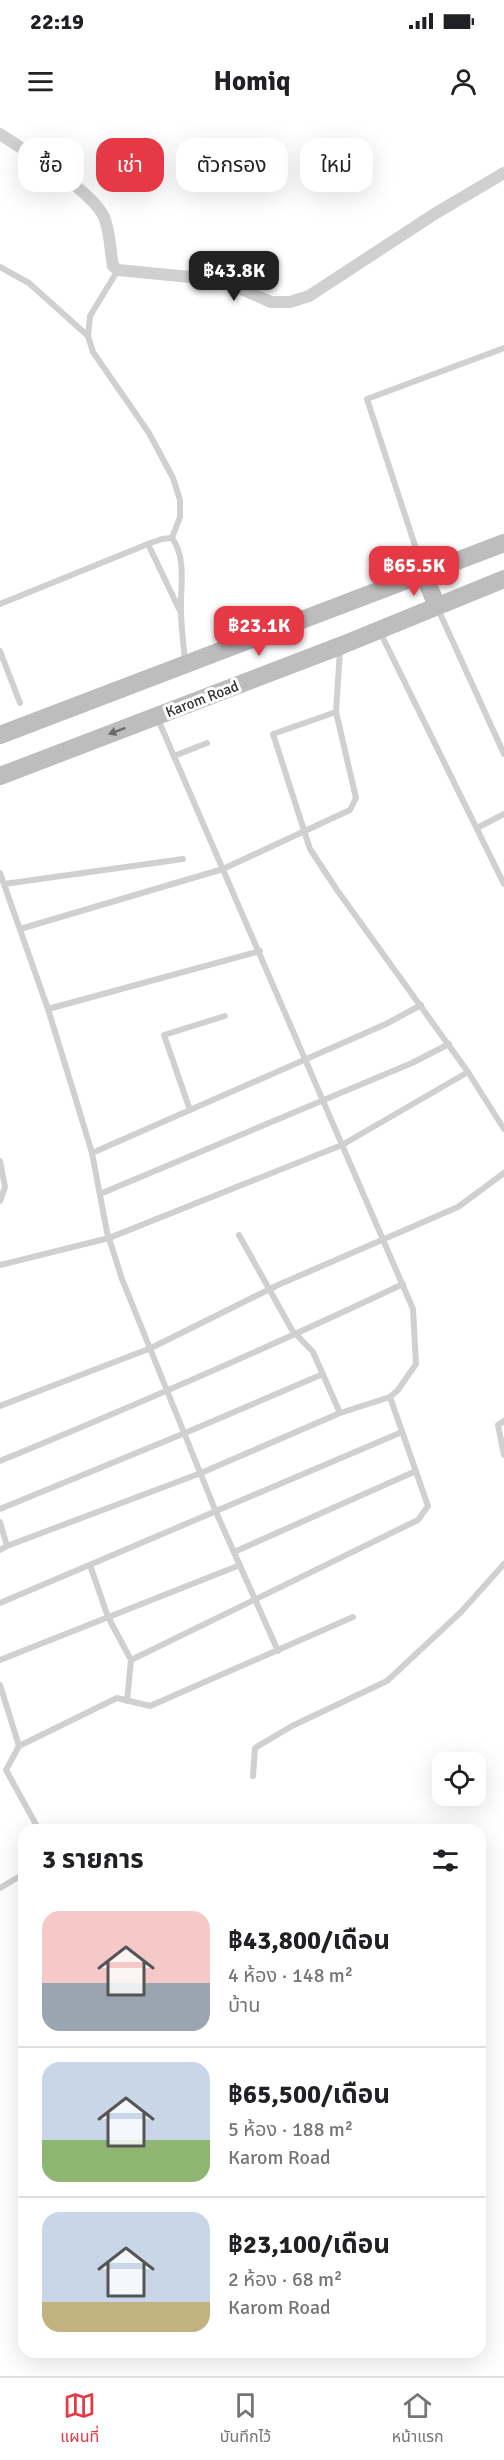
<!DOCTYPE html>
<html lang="th">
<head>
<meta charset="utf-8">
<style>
  body { margin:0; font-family:Signika,"Noto Sans Thai",sans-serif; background:#f6f6f6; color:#202124; height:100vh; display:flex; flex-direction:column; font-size:22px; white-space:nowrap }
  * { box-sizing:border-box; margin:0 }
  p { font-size:20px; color:#757577 }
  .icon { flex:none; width:33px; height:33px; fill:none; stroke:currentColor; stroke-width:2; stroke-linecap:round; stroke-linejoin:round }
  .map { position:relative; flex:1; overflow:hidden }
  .details { position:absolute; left:18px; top:1704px; width:468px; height:534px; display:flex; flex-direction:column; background:#fff; border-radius:18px; box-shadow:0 6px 24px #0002 }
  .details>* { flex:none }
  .top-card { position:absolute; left:18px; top:18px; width:468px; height:54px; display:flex; gap:12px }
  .buttons { position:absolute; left:432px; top:1632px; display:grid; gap:12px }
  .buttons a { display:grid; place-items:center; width:54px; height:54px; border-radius:12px; background:#fff; box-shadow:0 6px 24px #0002; font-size:30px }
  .price { position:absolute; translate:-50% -51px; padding:0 14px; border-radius:12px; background:#e63946; color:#fff; font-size:20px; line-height:39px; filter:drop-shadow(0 2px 3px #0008) }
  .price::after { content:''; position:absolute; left:50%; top:36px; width:18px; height:14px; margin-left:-9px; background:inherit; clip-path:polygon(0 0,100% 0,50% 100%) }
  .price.active { background:#222; color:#fff }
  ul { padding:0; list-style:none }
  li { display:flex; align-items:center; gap:18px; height:150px; padding:0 24px }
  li+li { border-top:2px solid #e0e0e0 }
  li span { display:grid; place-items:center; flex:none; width:168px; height:120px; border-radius:18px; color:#555 }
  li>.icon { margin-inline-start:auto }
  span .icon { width:72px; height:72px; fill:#fffc; stroke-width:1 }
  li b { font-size:26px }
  h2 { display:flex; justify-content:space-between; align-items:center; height:72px; padding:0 24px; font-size:26px }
  .pill { padding:0 21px; border-radius:18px; background:#fff; box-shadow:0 6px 24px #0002; font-size:21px; line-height:54px }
  .pill.active { background:#e63946; color:#fff }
  .status { display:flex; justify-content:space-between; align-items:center; height:42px; padding:0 30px; background:#fff; direction:ltr }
  .status svg { height:16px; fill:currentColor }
  header { display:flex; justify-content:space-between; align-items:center; height:78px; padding:0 24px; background:#fff; font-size:27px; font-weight:700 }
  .tabs { display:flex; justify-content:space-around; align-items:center; height:84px; border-top:2px solid #e0e0e0; background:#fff; font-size:16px; color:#757577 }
  .tabs a { display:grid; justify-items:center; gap:3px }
  .tabs .active { color:#e63946 }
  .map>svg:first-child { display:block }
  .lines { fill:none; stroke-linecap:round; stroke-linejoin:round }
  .lane { stroke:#d0d0d0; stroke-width:6 }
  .street { stroke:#d0d0d0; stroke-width:12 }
  .secondary { stroke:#bdbdbd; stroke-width:18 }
  .oneway { fill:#6a6a6a }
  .labels { text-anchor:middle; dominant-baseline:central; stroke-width:6; stroke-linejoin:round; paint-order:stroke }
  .street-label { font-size:15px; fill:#333; stroke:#fff }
</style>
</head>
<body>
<div class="status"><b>22:19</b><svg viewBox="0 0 49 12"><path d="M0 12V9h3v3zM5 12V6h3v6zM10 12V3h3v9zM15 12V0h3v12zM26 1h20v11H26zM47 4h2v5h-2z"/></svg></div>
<header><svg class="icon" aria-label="menu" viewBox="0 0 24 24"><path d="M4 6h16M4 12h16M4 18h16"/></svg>Homiq<svg class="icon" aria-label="person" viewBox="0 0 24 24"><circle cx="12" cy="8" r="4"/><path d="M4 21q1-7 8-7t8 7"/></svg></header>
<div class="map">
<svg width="504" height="2256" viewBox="0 0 504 2256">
  <rect width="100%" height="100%" fill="#fff"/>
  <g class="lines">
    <g class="lane">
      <polyline points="0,147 29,163 88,216"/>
      <polyline points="118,150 90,196 88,216 93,232 149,313 173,358 180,380 180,397 172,418"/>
      <polyline points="148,424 180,491"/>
      <polyline points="424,453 367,279 504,228"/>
      <path d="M0,484l148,-60 14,-5 10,-1c15,20 8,50 9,73 0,17 3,35 4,52"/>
      <polyline points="437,487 504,634"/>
      <polyline points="380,512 504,764"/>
      <polyline points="0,531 20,583"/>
      <polyline points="336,592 273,614 310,729 337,770 468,952 504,1009"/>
      <polyline points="174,636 207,623"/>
      <polyline points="477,708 504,694"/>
      <polyline points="0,753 48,889 76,980 92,1033 107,1112 122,1159 216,1392 278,1531"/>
      <polyline points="4,764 183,739"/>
      <polyline points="20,809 223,749 350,690 356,678 336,592 340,530"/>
      <polyline points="48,889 260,831"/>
      <polyline points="190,990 164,915 225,896"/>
      <polyline points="92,1033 386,904 421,885"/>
      <polyline points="0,1041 5,1067 0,1081"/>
      <polyline points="100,1074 412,943 449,924"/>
      <polyline points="239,1115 292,1210 313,1232 340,1293"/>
      <polyline points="0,1145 109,1118 342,1025 468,952"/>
      <polyline points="0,1286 151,1228 278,1165 458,1087 504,1053"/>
      <polyline points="504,1301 498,1305 504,1335"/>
      <path d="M0,1341c136,-56 270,-114 403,-177"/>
      <polyline points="0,1389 185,1313 323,1254"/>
      <polyline points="0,1402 7,1426 0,1430"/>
      <polyline points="7,1426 201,1353 340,1293 390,1277"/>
      <polyline points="234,1432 416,1351"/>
      <polyline points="90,1445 108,1497 131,1540 418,1400 428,1386 390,1277 398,1270 416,1244 413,1189 157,597"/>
      <polyline points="0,1483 402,1312"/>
      <polyline points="0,1540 240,1445"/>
      <polyline points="0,1565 19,1626 6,1650 39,1710"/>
      <polyline points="127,1581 131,1540"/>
      <polyline points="19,1626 117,1578 150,1586 353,1497"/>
      <polyline points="253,1656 255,1628 292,1606 387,1561 461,1492 504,1444"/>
      <polyline points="0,1768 24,1754"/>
    </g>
    <path class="street" d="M0,14c28,19 87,53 103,81 7,13 7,36 10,51l5,4 103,10 50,22h19l19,-6 127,-83 68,-40"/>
    <g class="secondary">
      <polyline points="424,455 437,486"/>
      <polyline points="0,615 504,423"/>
      <polyline points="0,656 340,526 504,459"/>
    </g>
  </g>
  <defs><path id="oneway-solid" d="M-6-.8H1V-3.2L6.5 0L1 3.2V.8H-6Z" transform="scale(1.5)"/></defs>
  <use class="oneway" href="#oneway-solid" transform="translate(117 611) rotate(159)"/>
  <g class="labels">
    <g class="street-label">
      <text transform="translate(202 579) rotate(-21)">Karom Road</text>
    </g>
  </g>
</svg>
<div class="buttons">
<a><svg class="icon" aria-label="locate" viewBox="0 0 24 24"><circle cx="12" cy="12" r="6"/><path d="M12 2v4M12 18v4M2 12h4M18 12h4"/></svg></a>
</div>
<b class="price active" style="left:234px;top:182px">฿43.8K</b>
<b class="price" style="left:414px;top:477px">฿65.5K</b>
<b class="price" style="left:259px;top:537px">฿23.1K</b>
<div class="top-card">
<a class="pill">ซื้อ</a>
<a class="pill active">เช่า</a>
<a class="pill">ตัวกรอง</a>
<a class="pill">ใหม่</a>
</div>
<section class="details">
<h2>3 รายการ<svg class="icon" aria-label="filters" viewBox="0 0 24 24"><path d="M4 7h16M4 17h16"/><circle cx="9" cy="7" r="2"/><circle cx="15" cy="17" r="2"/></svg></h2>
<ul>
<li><span style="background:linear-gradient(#f6c9c9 60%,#9aa5b1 0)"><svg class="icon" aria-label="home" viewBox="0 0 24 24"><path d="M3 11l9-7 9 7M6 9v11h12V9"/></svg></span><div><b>฿43,800/เดือน</b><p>4 ห้อง · 148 m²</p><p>บ้าน</p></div></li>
<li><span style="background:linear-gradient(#c9d6e8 65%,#8fb573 0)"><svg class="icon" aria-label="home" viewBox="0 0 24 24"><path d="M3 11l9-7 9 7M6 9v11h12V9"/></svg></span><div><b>฿65,500/เดือน</b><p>5 ห้อง · 188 m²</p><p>Karom Road</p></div></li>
<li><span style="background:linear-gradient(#c9d6e8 75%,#c2b280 0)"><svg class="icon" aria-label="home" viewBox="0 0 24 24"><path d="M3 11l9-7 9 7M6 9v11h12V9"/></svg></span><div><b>฿23,100/เดือน</b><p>2 ห้อง · 68 m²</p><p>Karom Road</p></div></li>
</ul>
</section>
</div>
<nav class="tabs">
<a class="active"><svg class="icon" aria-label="map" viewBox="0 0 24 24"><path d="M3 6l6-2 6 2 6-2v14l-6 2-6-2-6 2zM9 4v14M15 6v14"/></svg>แผนที่</a>
<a><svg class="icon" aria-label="saved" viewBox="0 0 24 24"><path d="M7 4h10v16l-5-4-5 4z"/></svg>บันทึกไว้</a>
<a><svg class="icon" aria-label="home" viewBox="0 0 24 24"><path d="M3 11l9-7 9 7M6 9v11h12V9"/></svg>หน้าแรก</a>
</nav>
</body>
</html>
